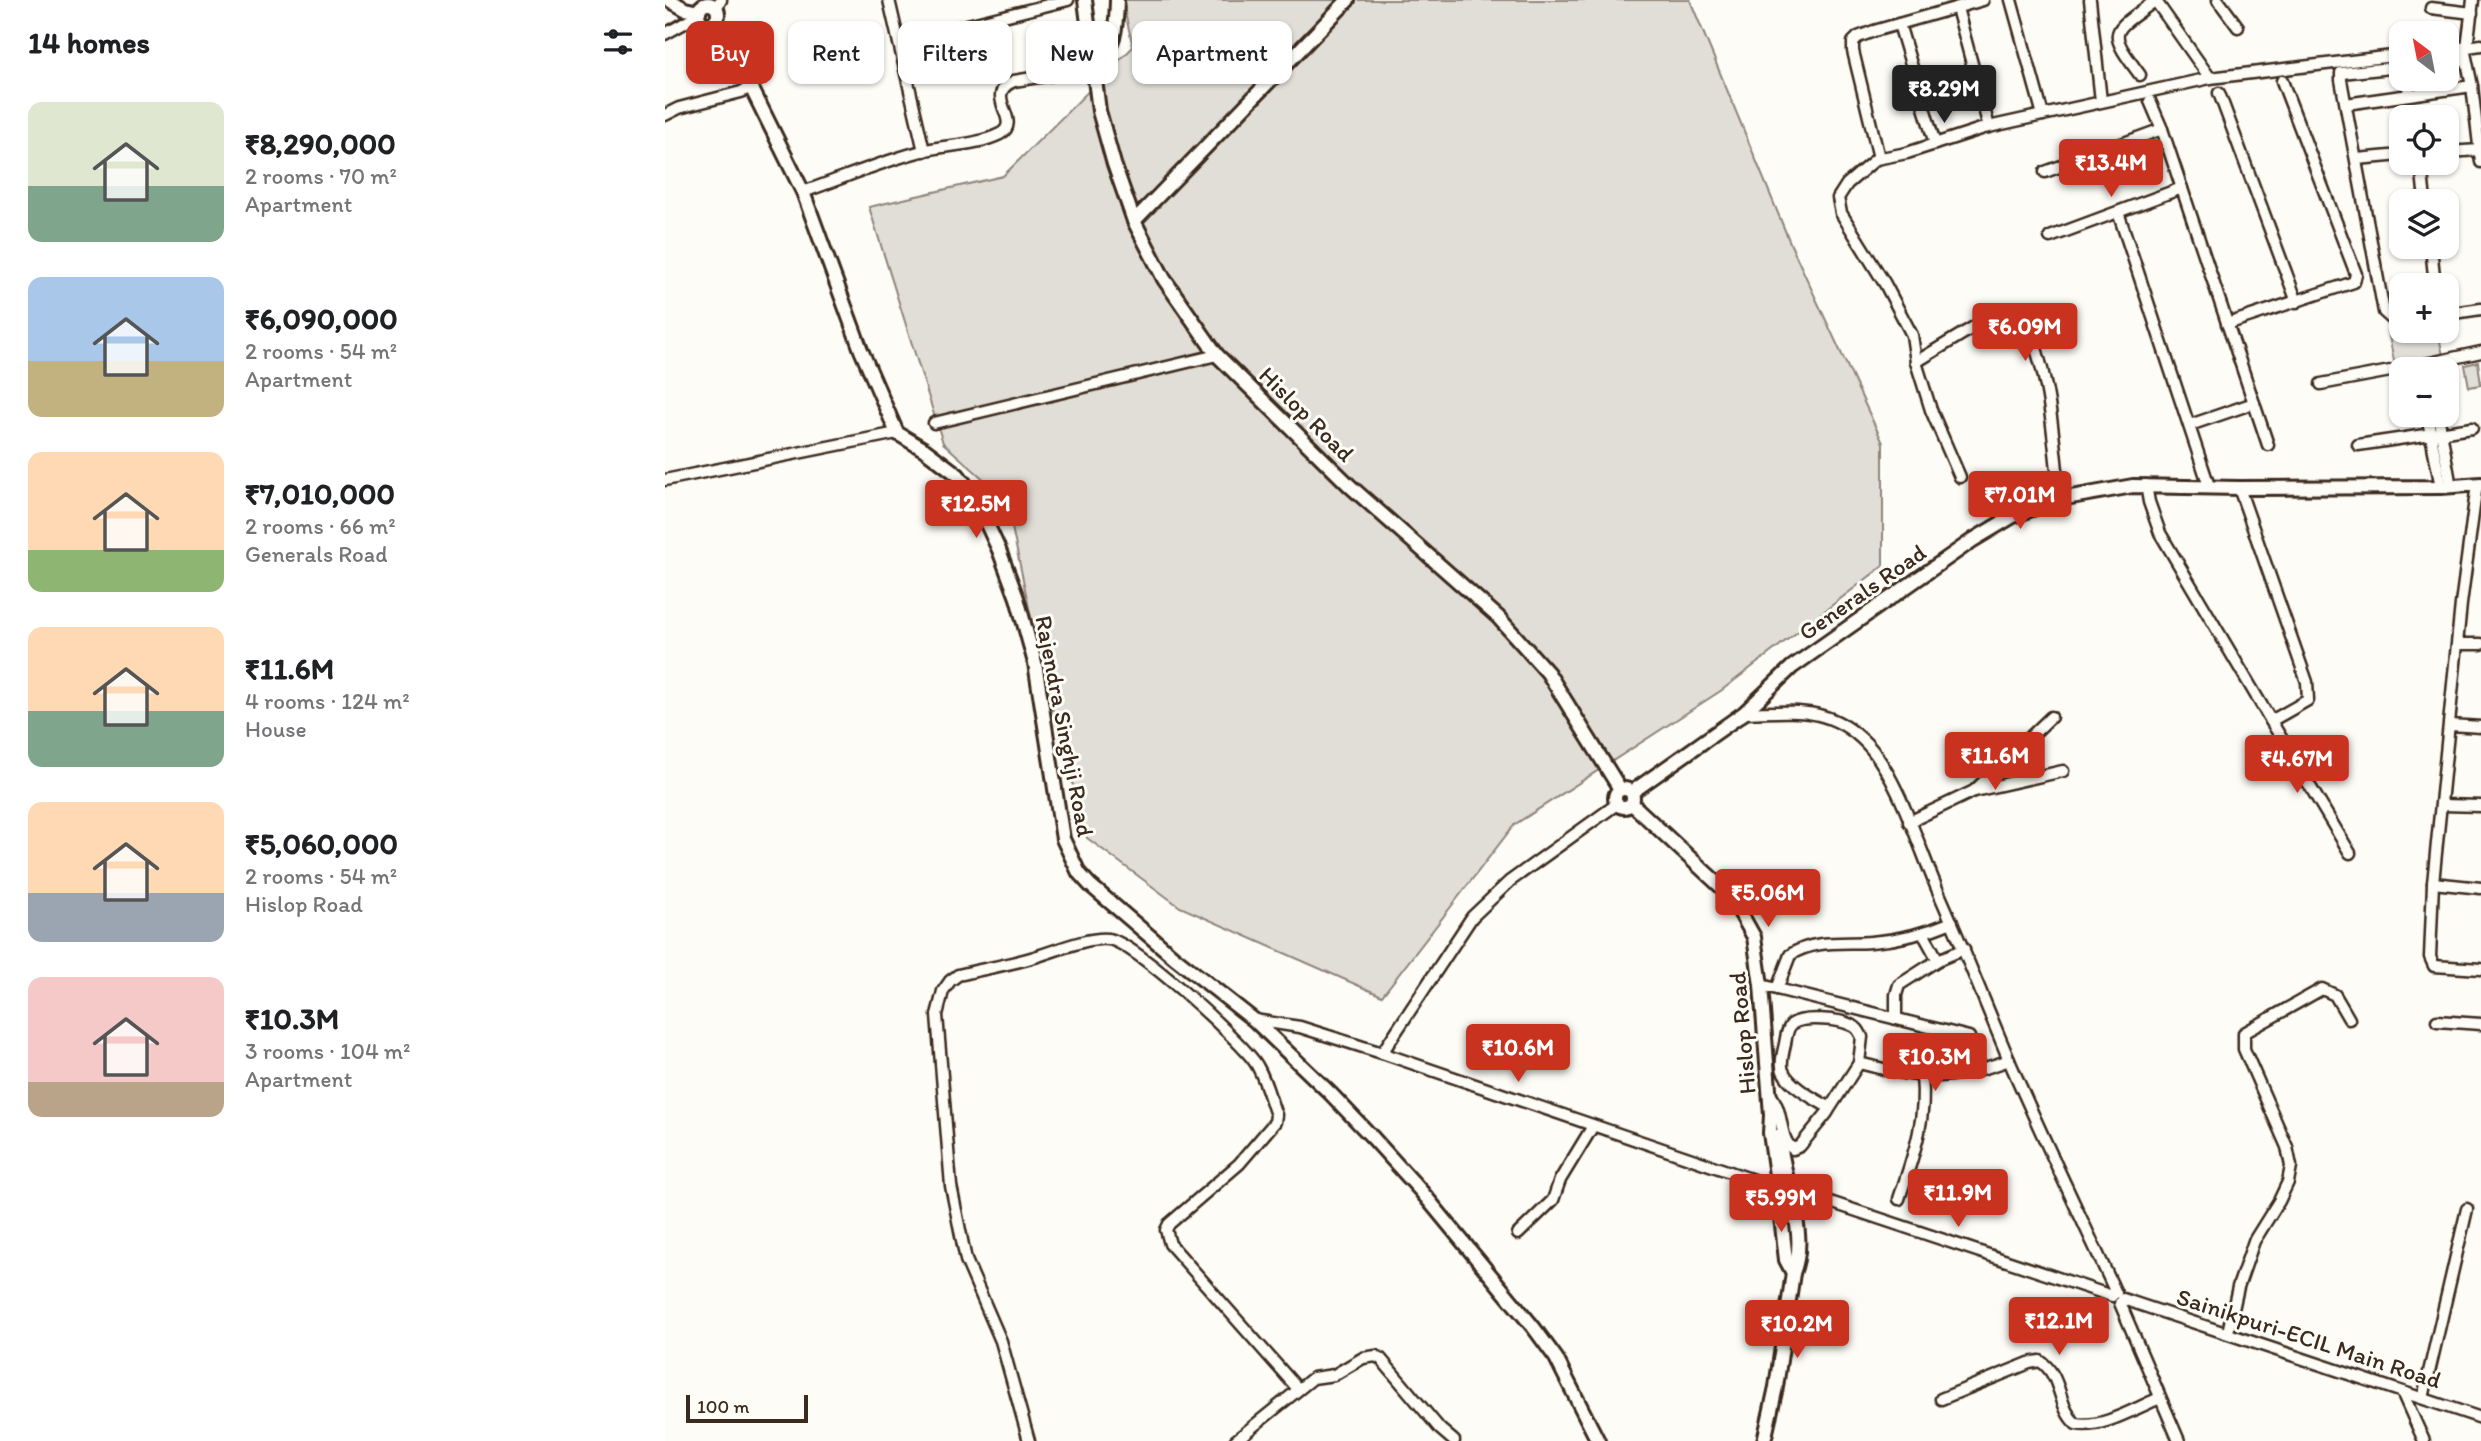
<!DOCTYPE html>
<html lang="en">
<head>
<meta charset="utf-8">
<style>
  body { margin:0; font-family:Itim,sans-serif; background:#f6f6f6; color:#202124; height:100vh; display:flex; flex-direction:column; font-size:26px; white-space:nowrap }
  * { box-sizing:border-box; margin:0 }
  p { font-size:23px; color:#757577 }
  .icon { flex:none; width:38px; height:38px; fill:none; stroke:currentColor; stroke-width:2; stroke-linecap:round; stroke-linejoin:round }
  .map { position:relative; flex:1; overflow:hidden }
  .side { display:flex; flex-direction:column; background:#fff; width:665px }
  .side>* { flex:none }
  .hud { position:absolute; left:21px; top:21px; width:665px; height:63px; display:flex; gap:14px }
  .needle { width:46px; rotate:328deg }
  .buttons { position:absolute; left:1724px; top:21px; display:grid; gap:14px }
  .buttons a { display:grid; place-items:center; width:70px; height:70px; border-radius:14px; background:#fff; box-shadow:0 2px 5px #0004; font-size:35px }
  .scale { position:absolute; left:21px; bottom:18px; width:122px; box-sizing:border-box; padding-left:7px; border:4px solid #3b2a1e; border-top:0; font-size:19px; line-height:24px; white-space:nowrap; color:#3b2a1e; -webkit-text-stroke:5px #fdfcf7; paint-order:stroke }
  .price { position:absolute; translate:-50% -60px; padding:0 16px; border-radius:7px; background:#c8321e; color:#fff; font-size:23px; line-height:46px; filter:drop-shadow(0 2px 4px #0008) }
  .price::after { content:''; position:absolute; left:50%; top:42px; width:21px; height:16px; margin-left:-10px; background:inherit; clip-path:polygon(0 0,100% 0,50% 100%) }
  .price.on { background:#222; color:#fff }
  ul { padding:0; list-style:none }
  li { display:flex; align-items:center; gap:21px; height:175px; padding:0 28px }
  li span { display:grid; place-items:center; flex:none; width:196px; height:140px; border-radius:14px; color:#555 }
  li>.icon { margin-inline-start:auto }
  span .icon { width:84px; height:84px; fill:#fffc; stroke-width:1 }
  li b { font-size:30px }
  h2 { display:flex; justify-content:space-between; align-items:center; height:84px; padding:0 28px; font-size:30px }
  .tag { padding:0 24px; border-radius:14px; background:#fff; box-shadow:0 2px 5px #0004; font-size:24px; line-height:63px }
  .tag.on { background:#c8321e; color:#fff }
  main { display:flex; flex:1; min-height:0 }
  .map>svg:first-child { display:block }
  .green { fill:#e1ded7; stroke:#8e847a; stroke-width:2 }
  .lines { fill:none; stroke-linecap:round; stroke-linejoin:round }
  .minor-casing { stroke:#3b2a1e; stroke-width:15 }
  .tertiary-casing { stroke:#3b2a1e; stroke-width:18 }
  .minor { stroke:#fdfcf7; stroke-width:10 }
  .tertiary { stroke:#fdfcf7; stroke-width:12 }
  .labels { text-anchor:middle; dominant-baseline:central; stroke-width:6; stroke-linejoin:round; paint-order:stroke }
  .street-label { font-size:24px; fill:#3b2a1e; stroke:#fdfcf7 }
</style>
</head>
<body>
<main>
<section class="side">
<h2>14 homes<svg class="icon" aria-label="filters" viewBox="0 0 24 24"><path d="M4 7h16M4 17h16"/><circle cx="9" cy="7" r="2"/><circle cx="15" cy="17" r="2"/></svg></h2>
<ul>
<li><span style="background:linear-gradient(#dfe7d0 60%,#7fa58c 0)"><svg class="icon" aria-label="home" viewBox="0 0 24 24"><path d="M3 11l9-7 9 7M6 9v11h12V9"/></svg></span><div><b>₹8,290,000</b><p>2 rooms · 70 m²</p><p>Apartment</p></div></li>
<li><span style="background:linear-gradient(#a9c7e8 60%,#c2b280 0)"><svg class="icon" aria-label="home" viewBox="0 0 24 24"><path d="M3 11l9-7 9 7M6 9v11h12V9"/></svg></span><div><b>₹6,090,000</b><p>2 rooms · 54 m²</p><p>Apartment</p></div></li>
<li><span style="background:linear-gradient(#ffd9b3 70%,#8fb573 0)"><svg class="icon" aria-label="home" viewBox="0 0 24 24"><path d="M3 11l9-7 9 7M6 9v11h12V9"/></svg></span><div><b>₹7,010,000</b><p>2 rooms · 66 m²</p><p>Generals Road</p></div></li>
<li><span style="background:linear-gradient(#ffd9b3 60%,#7fa58c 0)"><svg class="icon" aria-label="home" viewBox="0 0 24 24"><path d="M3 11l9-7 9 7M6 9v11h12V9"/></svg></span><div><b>₹11.6M</b><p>4 rooms · 124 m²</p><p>House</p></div></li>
<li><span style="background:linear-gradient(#ffd9b3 65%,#9aa5b1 0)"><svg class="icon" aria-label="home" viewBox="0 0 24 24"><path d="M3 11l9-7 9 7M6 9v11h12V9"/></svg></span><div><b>₹5,060,000</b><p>2 rooms · 54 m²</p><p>Hislop Road</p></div></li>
<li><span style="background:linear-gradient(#f6c9c9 75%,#b9a48a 0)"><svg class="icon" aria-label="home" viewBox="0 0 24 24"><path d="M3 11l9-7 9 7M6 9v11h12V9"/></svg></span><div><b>₹10.3M</b><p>3 rooms · 104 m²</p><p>Apartment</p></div></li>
</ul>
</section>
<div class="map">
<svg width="1816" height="1441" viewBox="0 0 1816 1441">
  <rect width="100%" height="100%" fill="#fdfcf7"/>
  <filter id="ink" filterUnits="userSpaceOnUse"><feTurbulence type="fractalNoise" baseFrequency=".0143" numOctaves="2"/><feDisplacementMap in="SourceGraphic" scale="14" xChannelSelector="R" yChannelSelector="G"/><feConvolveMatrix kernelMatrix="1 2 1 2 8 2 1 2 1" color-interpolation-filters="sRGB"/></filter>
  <g filter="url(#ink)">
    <g class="green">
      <polygon points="457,0 1025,0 1126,245 1218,443 1218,566 1057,690 849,825 717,996 515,907 422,838 375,660 341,499 278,443 204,207 338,176 468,47"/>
      <polygon points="1736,328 1736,331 1773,331 1778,356 1730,366 1723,331"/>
      <polygon points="1813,362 1816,385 1804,387 1800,365"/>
    </g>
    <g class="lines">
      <defs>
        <g id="minor">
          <polyline points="224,0 259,151"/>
          <polyline points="1346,0 1378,115"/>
          <polyline points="1425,0 1436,101"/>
          <polyline points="1490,0 1545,78"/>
          <polyline points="1553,0 1573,27"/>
          <polyline points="51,8 56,0"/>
          <polyline points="1292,8 1324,127"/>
          <polyline points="1766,8 1807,13"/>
          <polyline points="1234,24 1270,144"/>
          <polyline points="0,34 34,15"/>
          <polyline points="234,42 403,0"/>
          <polyline points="1802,47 1808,0"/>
          <polyline points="1799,48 1807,86 1816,162"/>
          <polyline points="1782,50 1816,45"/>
          <polyline points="1782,63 1801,60"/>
          <polyline points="1736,67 1676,73 1676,80 1719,312 1728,320 1736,319"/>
          <path d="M1475,75c-35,-47 -28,-42 16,-75"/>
          <polyline points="1742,79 1744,94"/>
          <polyline points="1554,93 1632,302"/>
          <polyline points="1485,101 1497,129 1603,445"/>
          <polyline points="1681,104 1807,86"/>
          <polyline points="0,115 14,108 76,92 86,87"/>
          <polyline points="1782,152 1815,150"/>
          <polyline points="1214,158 1188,51 1188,42 1193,37 1209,31 1318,0"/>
          <polyline points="1692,159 1736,155"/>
          <polyline points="1756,163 1760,201"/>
          <polyline points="1380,172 1497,129"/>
          <path d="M138,192c40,-14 82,-32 123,-42 23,-5 52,-5 74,-16 24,-13 -19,-39 14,-53l80,-13"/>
          <polyline points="1453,212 1544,486"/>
          <polyline points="1385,237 1517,188"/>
          <polyline points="1766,247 1770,285"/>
          <polyline points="1782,314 1816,309"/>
          <polyline points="1562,324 1689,282 1691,274 1617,81"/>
          <path d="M1251,362l81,-49 13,-3 13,6c28,57 30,121 37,183"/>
          <polyline points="1737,369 1816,352"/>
          <polyline points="1656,384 1736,369"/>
          <polyline points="1762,415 1776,487"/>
          <polyline points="1773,415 1786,487"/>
          <polyline points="269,423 552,355"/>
          <polyline points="1525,425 1589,403"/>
          <polyline points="1693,445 1807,428"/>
          <polyline points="1295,477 1266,410 1251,362 1247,335 1220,284 1176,213 1173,198 1182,184 1211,159 1242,153 1319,128 1545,78 1736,55"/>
          <polyline points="0,480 232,433"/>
          <polyline points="1812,484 1796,604 1768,883 1765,957 1769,966 1816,969"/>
          <polyline points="1481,485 1484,502 1495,533 1606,721 1643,700 1642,682 1574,488"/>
          <polyline points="1793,644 1816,644"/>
          <path d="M1079,713c48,-1 85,-9 123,31 30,31 53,106 71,147 26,58 49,117 74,176 33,76 69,150 104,226"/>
          <polyline points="1606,721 1685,853"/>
          <polyline points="1785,725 1816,727"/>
          <polyline points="1309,791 1398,771"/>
          <polyline points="1777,805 1816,806"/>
          <polyline points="1244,822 1309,791 1386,717"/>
          <polyline points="1768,883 1816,888"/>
          <polyline points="1258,933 1273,960"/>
          <polyline points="1096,985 1304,1037"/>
          <path d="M1112,989l13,-34c24,-16 53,-11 81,-13 28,-2 55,-9 81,-20"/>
          <polyline points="1231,1019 1231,995 1234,985 1273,960 1299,949"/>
          <polyline points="589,1020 635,1027 717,1053 1109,1187"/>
          <polyline points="1772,1021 1816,1024"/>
          <polyline points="717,1053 807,917 845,881 952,804"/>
          <path d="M1194,1063c63,16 88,20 150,-3"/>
          <path d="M1104,1093c16,18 9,46 24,56l7,-3 27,-33 3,-5 29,-45 3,-26c-3,-6 -5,-10 -11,-12 -11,-6 -48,-9 -59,-1 -5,4 -6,14 -7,20 -2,8 -5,20 -2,27 8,17 32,28 47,37"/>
          <polyline points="1129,1190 1447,1296"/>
          <path d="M1234,1199c13,-40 28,-78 23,-122"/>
          <polyline points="853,1234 888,1200 895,1180 928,1126"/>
          <polyline points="1458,1299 1816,1418"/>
          <polyline points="1455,1303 1514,1441"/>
          <polyline points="1563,1332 1573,1287 1589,1241 1614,1201 1623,1182 1626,1166 1622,1147 1579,1049 1579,1033 1657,989 1670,995 1684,1019"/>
          <polyline points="1737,1392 1759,1441"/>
          <polyline points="1758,1398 1802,1209"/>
          <path d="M1276,1399l88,-36 11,-2c23,15 17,46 36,63 27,5 59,-16 84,-26"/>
          <path d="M364,1441l-28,-100 -35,-81 -15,-74 -14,-171 6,-24 7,-10 8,-6c25,-6 49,-10 73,-17 22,-6 55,-21 77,-19 25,2 129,99 146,122 10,13 16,38 22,54l-1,7 -36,42 -70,60 -3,6 4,14 128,145"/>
          <polyline points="570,1441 648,1378 669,1375 698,1358 711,1356 716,1359 775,1429 789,1441"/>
        </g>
        <g id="tertiary">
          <polyline points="4,0 20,9 34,12"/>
          <polyline points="420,0 434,111 449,164 469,221 499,279 552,355 685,486 833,617 883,673 955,789"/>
          <circle cx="43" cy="14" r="10"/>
          <polyline points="48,23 87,89 138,192 196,350 232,433 260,450 293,475 309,496 334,550 352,598 370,663 398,839 414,873 425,885 509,957 589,1020 666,1094 708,1138 756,1191 869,1328 891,1358 933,1441"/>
          <path d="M429,60c23,-13 22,-35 23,-60"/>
          <polyline points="469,221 683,0"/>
          <circle cx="959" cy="798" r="9"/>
          <polyline points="967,792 1079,713 1127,667 1308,540 1348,516 1395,499 1468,486 1574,488 1776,487 1816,484"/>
          <polyline points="967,804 1066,896 1089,937 1096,985 1106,1115 1105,1133 1112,1182"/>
          <polyline points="1113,1136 1122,1180"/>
          <polyline points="1114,1199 1121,1260 1128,1273"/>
          <path d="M1099,1441l12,-54 17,-114c10,-24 4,-51 -1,-77"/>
        </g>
      </defs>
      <use href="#minor" class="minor-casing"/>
      <use href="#tertiary" class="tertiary-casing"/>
      <use href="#minor" class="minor"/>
      <use href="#tertiary" class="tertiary"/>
    </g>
  </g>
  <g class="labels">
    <g class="street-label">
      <text transform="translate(642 414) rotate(45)">Hislop Road</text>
      <text transform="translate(1197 592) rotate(-35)">Generals Road</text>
      <text transform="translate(400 726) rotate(79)">Rajendra Singhji Road</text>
      <text transform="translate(1077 1033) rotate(-95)">Hislop Road</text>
      <text transform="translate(1644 1338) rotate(18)">Sainikpuri-ECIL Main Road</text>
    </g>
  </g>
</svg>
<div class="buttons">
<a><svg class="needle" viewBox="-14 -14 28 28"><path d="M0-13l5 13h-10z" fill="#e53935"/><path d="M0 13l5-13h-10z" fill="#757577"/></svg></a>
<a><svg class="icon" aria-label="locate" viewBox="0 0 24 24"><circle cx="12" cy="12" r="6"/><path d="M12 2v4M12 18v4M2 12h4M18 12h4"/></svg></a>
<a><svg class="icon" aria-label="layers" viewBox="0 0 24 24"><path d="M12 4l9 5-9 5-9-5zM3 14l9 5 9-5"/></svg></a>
<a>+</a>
<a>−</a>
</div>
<div class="scale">100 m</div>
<b class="price on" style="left:1279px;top:125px">₹8.29M</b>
<b class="price" style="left:1446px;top:199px">₹13.4M</b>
<b class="price" style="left:1360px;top:363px">₹6.09M</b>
<b class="price" style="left:1355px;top:531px">₹7.01M</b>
<b class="price" style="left:311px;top:540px">₹12.5M</b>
<b class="price" style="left:1330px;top:792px">₹11.6M</b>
<b class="price" style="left:1632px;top:795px">₹4.67M</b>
<b class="price" style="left:1103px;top:929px">₹5.06M</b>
<b class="price" style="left:853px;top:1084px">₹10.6M</b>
<b class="price" style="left:1270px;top:1093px">₹10.3M</b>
<b class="price" style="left:1293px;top:1229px">₹11.9M</b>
<b class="price" style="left:1116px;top:1234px">₹5.99M</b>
<b class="price" style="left:1394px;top:1357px">₹12.1M</b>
<b class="price" style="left:1132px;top:1360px">₹10.2M</b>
<div class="hud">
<a class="tag on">Buy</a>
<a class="tag">Rent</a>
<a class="tag">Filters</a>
<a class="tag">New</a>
<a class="tag">Apartment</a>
</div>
</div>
</main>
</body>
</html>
